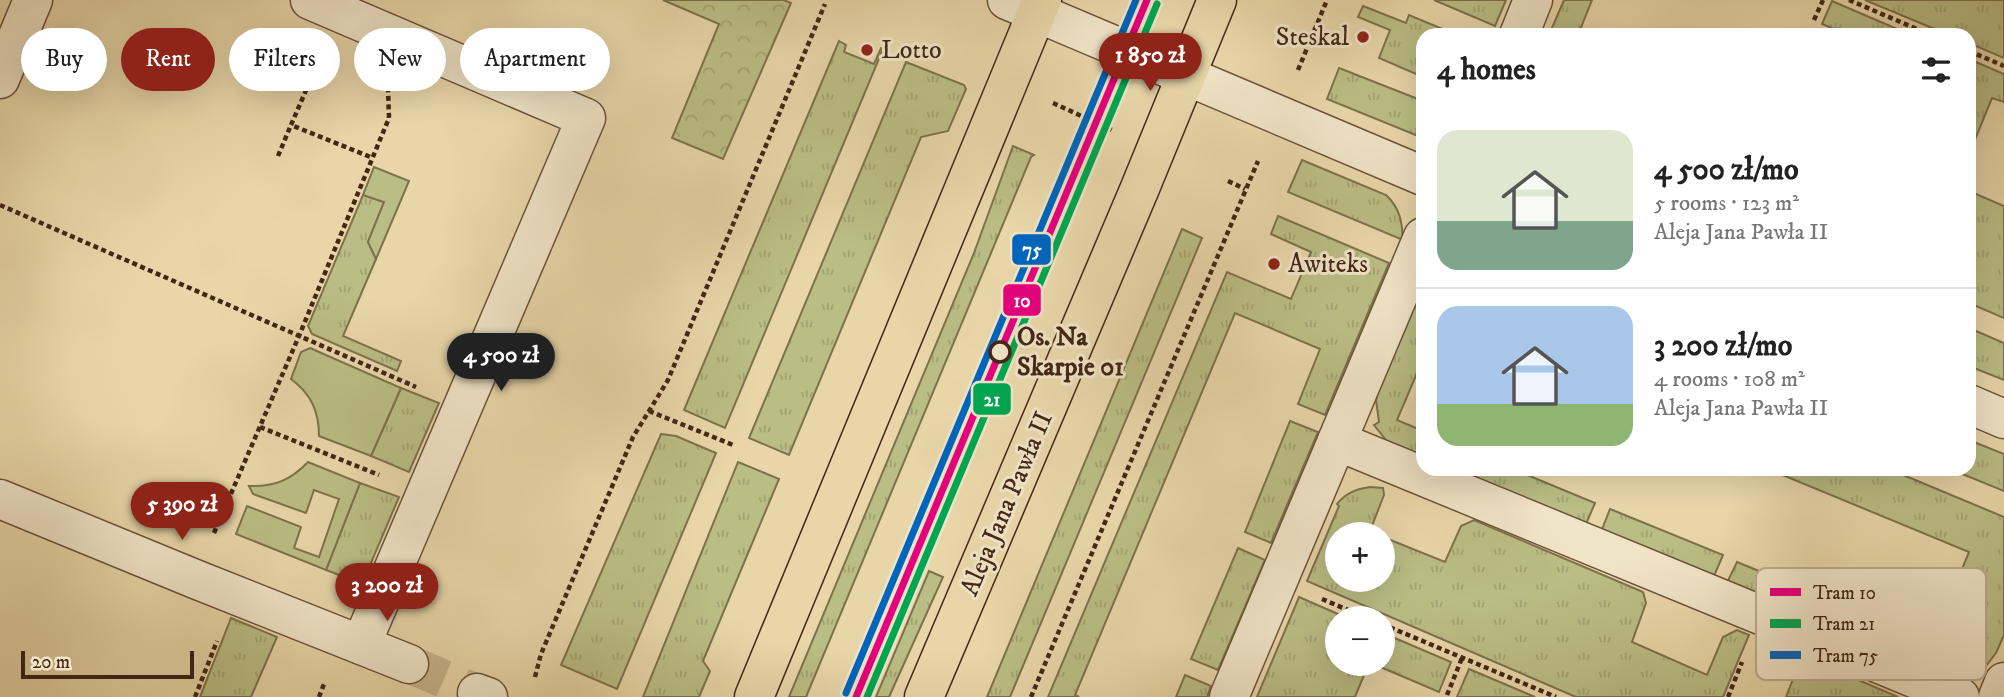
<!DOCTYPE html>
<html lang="en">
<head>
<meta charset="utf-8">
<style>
  body { margin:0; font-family:"IM FELL DW Pica",serif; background:#f6f6f6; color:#222; height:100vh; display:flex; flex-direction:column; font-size:26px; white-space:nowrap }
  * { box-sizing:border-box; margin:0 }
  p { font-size:23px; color:#767676 }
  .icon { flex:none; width:38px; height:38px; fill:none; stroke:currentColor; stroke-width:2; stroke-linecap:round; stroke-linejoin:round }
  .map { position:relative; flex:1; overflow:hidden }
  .side { position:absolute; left:1416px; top:28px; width:560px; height:448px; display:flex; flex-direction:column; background:#fff; border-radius:21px; box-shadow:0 7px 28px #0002 }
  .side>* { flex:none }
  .top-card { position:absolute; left:21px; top:28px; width:665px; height:63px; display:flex; gap:14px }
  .fabs { position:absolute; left:1325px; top:522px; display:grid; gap:14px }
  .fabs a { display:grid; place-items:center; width:70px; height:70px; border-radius:50%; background:#fff; box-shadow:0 7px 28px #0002; font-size:35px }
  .scale { position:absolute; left:21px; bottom:18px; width:173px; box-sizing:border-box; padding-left:7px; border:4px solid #432714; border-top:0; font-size:19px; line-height:24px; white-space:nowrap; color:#432714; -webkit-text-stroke:5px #f0e4c7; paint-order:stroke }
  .price { position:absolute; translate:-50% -60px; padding:0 16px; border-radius:24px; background:#8f2418; color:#fff; font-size:23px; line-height:46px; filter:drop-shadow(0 2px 4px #0008) }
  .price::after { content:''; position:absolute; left:50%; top:42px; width:21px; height:16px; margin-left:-10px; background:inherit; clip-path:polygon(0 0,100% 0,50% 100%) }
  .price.selected { background:#222; color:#fff }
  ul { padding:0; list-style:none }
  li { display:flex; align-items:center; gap:21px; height:175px; padding:0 21px }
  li+li { border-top:2px solid #e0e0e0 }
  li span { display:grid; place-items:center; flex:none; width:196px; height:140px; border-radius:21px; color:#555 }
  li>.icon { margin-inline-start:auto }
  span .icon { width:84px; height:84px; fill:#fffc; stroke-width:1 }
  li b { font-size:30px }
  h2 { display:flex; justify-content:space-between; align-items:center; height:84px; padding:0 21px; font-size:30px }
  .pill { padding:0 24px; border-radius:32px; background:#fff; box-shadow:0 7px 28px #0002; font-size:24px; line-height:63px }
  .pill.selected { background:#8f2418; color:#fff }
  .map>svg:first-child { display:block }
  .grass { fill:url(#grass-tufts); stroke:#7e724c; stroke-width:2 }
  .forest { fill:url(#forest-crowns); stroke:#7e724c; stroke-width:2 }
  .garden { fill:#babd85; stroke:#7e724c; stroke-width:2 }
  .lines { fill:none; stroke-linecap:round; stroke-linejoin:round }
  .street-tunnel { stroke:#c7b38b; stroke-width:38; stroke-dasharray:38 19; stroke-linecap:butt }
  .street-casing { stroke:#6c5339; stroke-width:41 }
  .primary-casing { stroke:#432714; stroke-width:41 }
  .path { stroke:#432714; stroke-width:4.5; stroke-dasharray:5 3.5; stroke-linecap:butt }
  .street { stroke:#f0e4c7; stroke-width:38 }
  .primary { stroke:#e8d6a9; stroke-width:38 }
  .tram-1-casing { stroke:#f0e4c7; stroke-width:12 }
  .tram-2-casing { stroke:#f0e4c7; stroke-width:12 }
  .tram-3-casing { stroke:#f0e4c7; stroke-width:12 }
  .tram-1 { stroke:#e5007d; stroke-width:7 }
  .tram-2 { stroke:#00a651; stroke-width:7 }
  .tram-3 { stroke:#0065bd; stroke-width:7 }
  .poi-dot { fill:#8f2418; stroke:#f0e4c7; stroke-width:2.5 }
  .stop-dot { fill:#f0e4c7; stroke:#432714; stroke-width:3.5 }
  .labels { text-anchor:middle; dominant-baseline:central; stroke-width:6; stroke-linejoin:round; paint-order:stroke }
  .poi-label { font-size:26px; fill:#432714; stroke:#f0e4c7; text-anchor:start }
  .stop-label { font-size:26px; font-weight:bold; fill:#432714; stroke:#f0e4c7; text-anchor:start }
  .street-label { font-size:26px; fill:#432714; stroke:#f0e4c7 }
  .key { fill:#f0e4c7; stroke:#bcab91; stroke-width:2 }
  .key-label { font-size:19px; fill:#432714 }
  .line-badge { stroke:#f0e4c7; stroke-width:2.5 }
  .badge-label { font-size:19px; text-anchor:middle; font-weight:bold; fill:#fff }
</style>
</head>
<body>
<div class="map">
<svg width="2004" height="697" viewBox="0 0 2004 697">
  <defs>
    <pattern id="grass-tufts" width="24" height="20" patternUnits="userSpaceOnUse" patternTransform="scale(1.75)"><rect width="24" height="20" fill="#babd85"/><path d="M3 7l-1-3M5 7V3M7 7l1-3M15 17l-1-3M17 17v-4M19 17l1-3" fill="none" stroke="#a1a272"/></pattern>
    <pattern id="forest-crowns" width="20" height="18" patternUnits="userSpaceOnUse" patternTransform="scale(1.75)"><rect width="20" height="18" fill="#babd85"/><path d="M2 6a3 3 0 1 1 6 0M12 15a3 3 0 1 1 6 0" fill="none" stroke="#a1a272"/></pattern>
  </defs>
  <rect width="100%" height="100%" fill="#e8d6a9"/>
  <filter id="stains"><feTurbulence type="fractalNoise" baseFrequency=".00286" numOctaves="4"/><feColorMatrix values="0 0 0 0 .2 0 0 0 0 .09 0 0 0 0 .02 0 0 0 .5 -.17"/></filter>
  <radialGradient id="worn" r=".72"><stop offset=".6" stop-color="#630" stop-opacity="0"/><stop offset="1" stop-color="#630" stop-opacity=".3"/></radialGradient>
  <g class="grass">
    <polygon points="1434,0 1506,0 1495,26"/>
    <polygon points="1564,0 1592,0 1578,35 1549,35"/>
    <polygon points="1865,0 2004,0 2004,58 1969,43 1969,35 1949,35"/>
    <polygon points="1832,1 1911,35 1848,35 1822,24"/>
    <polygon points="1363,6 1406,23 1409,15 1457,35 1423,35 1423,77 1379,58 1390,30 1358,17"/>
    <polygon points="839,41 846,45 844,52 874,64 881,48 883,49 725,428 684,410"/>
    <polygon points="1969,59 2004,74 2004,102 1992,98 1969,154"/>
    <polygon points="906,62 964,85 966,89 948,131 921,137 789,455 749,438"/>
    <polygon points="1339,68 1423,101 1423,138 1327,99"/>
    <polygon points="1013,146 1034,155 1031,157 806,697 789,697 974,253"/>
    <path d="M1302,160l84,35c14,13 16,26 17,45l-115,-48z"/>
    <polygon points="1969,191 2004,206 2004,318 1969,303"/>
    <polygon points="363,195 384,202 368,242 376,259 343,336 401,361 397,371 312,334 308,326"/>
    <polygon points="1278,216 1389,263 1325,415 1298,404 1320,349 1235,313 1075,695 1079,697 1048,697 1227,272 1291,299 1311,252 1271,234"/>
    <polygon points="1182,229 1202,238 1010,697 987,697"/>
    <polygon points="1423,275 1423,359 1397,420 1423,431 1423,462 1390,445 1374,425 1379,422 1376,400 1379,384"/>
    <polygon points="1969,328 2004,343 2004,380 1969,366"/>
    <polygon points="401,388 439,403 409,472 371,456"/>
    <polygon points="1290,421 1318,432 1271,543 1245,532"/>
    <polygon points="661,434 676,436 716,453 617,689 561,665"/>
    <polygon points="1969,440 2004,454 2004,491 1950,469 1969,469"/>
    <polygon points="738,462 779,479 703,661 710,671 699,697 643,697"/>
    <polygon points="1479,469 1513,469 1595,503 1584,529 1473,483"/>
    <polygon points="1768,469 1889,469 2004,517 2004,635 1996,653 1986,666 1964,680 1850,642 1862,613 1932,642 1969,552"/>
    <polygon points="360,483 399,497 362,584 326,570"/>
    <path d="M1370,487l13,1 1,7 -14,36 5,3h-38v45h45l1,-42 62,25 16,-36 13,-6 169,72 3,11 -14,39 75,33 16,-38 14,-7 12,5 -26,62h-147l-269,-116 32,-75 -2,-2c9,-11 19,-15 33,-17z"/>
    <polygon points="1610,509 1723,555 1711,583 1599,537"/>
    <polygon points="1238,548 1265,560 1218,670 1191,659"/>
    <polygon points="1737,562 1849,608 1837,636 1724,589"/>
    <polygon points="929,571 943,577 889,697 876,697"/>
    <polygon points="1299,597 1347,618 1337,618 1337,663 1369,663 1355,697 1257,697"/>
    <polygon points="231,618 277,637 251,697 200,697"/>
    <polygon points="1383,633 1451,662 1439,692 1371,663 1382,663"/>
    <polygon points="1802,656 1898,697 1786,697"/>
    <polygon points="1469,669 1535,697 1457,697"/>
    <polygon points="1185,675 1211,686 1207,697 1176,697"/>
  </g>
  <polygon class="forest" points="663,0 784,0 791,3 723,159 672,138 719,24"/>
  <g class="garden">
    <polygon points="374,167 409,181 376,259 368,242 384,202 363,195"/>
    <path d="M310,348l91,40 -30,68 -52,-20c0,-25 -8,-42 -28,-57l10,-27z"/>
    <path d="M308,462l52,21 -34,87 -90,-36 11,-28 54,21 -7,21 25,9 20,-58 -25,-9 -8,23 -53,-19 -4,-8c25,1 42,-6 59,-24z"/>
  </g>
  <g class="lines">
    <polyline class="street-tunnel" points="409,664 477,693"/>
    <defs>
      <g id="street">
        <polyline points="310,0 586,118 361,645"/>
        <polyline points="1007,0 1423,176"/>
        <polyline points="1519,35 1533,0"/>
        <polyline points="0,79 33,0"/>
        <polyline points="1969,404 2004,419"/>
        <polyline points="1337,441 1960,697"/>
        <polyline points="0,499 195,579 409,664"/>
        <polyline points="477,693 488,697"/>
        <polyline points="1229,697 1423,237"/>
        <polyline points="1998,697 2004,682"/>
      </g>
      <g id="primary">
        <polyline points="754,697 1042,0"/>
        <polyline points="924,697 1140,188 1217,0"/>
      </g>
    </defs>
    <use href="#street" class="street-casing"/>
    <use href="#primary" class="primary-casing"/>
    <g class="path">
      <polyline points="1849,0 1931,35"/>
      <polyline points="1814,20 1823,0"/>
      <polyline points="1292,32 1311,42"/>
      <polyline points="1969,51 2004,66"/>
      <polyline points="320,58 291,125 373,158"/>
      <polyline points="1298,70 1327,0"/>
      <polyline points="1053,103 1112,130"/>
      <polyline points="278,156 291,125"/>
      <polyline points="1228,181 1245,189"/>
      <polyline points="0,205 416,387"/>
      <polyline points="649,411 733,445"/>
      <polyline points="260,427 379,475"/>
      <polyline points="214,533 299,336 389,118 388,88"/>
      <polyline points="1322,599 1367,618"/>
      <polyline points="1382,624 1556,697"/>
      <polyline points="535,677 541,654 633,437 668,380 825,4"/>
      <polyline points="1447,695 1462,658"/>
      <polyline points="195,697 217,641"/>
      <polyline points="319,697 324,684"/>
      <polyline points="1031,697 1258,161"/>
      <polyline points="1728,697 1742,662"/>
    </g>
    <use href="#street" class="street"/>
    <use href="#primary" class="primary"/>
    <defs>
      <polyline id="tram-1" points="856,697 1147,0"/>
      <polyline id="tram-2" points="867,697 1157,4"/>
      <polyline id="tram-3" points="846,693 1136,0"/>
    </defs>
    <use href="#tram-1" class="tram-1-casing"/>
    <use href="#tram-2" class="tram-2-casing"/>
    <use href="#tram-3" class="tram-3-casing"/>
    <use href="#tram-1" class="tram-1"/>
    <use href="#tram-2" class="tram-2"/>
    <use href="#tram-3" class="tram-3"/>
  </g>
  <g class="poi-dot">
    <circle cx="1363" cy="37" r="7"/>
    <circle cx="867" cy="50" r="7"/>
    <circle cx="1274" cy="264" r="7"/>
  </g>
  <circle class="stop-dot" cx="1000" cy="352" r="10"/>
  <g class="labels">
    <g class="poi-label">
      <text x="1349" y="37" text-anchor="end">Steskal</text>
      <text x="881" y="50">Lotto</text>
      <text x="1288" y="264">Awiteks</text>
    </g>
    <g class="stop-label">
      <text x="1017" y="337">Os. Na<tspan x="1017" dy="30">Skarpie 01</tspan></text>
    </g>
    <g class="street-label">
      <text transform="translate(1007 504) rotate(-67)">Aleja Jana Pawła II</text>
    </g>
  </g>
  <rect x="1756" y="568" width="230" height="112" rx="10" class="key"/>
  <rect x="1770" y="588" width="31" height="8" fill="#e5007d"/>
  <rect x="1770" y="619" width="31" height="9" fill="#00a651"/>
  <rect x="1770" y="651" width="31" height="8" fill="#0065bd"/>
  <g class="key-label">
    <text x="1813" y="599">Tram 10</text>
    <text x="1813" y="630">Tram 21</text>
    <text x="1813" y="662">Tram 75</text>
  </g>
  <g class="line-badge">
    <rect x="1011" y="233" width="41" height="33" rx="7" fill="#0065bd"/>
    <rect x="1002" y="283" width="40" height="34" rx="7" fill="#e5007d"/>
    <rect x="972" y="382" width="40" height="34" rx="7" fill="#00a651"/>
  </g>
  <g class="badge-label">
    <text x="1032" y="256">75</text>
    <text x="1022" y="307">10</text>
    <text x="992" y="406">21</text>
  </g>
  <rect width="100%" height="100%" filter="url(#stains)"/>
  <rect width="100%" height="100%" fill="url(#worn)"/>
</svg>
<div class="fabs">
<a>+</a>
<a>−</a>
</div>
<div class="scale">20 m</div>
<b class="price" style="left:1150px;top:93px">1 850 zł</b>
<b class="price selected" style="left:501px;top:393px">4 500 zł</b>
<b class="price" style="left:182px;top:542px">5 390 zł</b>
<b class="price" style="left:387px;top:623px">3 200 zł</b>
<div class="top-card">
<a class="pill">Buy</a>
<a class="pill selected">Rent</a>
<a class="pill">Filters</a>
<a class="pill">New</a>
<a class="pill">Apartment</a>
</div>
<section class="side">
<h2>4 homes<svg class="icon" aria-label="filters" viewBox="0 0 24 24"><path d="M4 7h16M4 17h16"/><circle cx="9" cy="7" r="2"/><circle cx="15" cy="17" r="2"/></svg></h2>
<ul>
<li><span style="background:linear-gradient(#dfe7d0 65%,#7fa58c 0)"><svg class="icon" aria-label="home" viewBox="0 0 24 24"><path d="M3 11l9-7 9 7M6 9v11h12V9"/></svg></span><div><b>4 500 zł/mo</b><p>5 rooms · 123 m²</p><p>Aleja Jana Pawła II</p></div></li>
<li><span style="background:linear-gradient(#a9c7e8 70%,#8fb573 0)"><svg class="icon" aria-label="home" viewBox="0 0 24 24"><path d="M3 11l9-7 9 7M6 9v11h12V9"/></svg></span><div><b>3 200 zł/mo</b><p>4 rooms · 108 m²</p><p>Aleja Jana Pawła II</p></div></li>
</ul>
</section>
</div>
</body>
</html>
